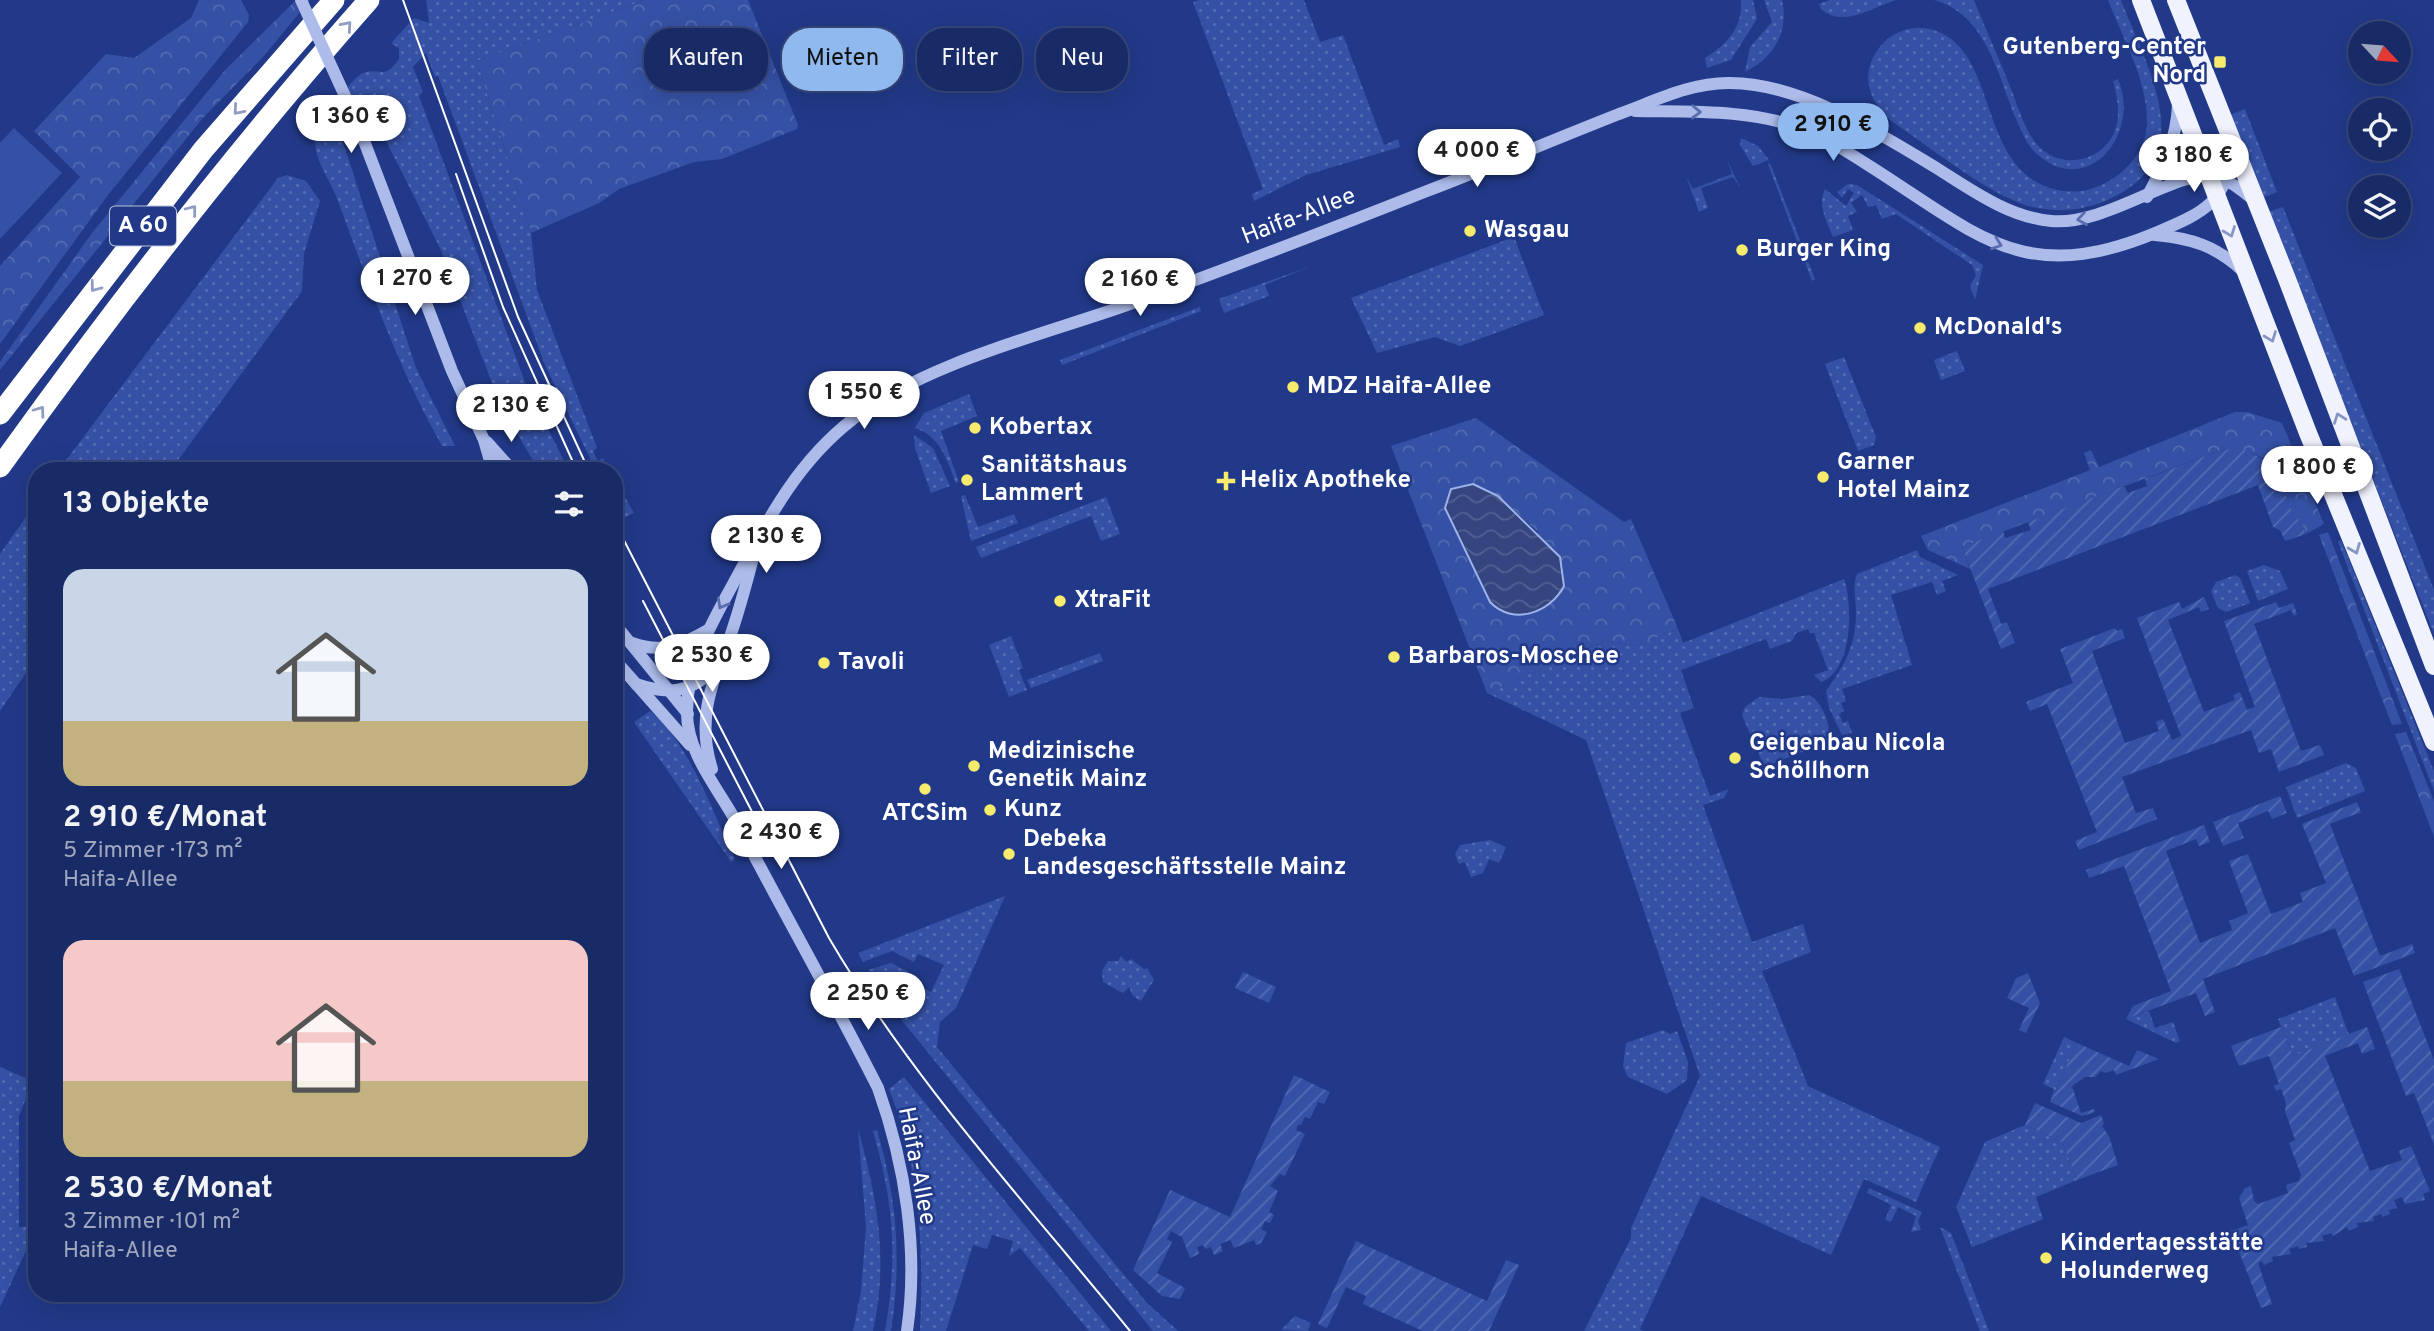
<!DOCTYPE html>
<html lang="de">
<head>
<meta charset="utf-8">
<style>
  body { margin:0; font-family:Overpass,sans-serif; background:#26376f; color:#f1f3f6; height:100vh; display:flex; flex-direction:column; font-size:26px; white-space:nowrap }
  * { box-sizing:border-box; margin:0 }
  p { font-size:23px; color:#9fa7bf }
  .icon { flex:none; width:38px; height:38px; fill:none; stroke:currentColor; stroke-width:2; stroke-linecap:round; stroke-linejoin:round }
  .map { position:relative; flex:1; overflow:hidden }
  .sheet { position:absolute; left:28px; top:462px; width:595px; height:840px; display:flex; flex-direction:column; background:#192b66; border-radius:28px; box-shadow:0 7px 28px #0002,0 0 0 2px #37477a }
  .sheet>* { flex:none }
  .top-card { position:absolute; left:644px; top:28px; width:665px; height:63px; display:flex; gap:14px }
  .needle { width:46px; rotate:116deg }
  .buttons { position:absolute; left:2348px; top:21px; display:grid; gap:14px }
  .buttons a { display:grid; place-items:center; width:63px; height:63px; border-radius:50%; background:#192b66; box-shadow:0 7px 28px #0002,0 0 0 2px #37477a; font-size:35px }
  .price { position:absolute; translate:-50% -60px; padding:0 16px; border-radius:24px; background:#fff; color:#222; font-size:23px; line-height:46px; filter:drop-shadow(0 2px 4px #0008) }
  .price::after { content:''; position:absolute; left:50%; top:42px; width:21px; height:16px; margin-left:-10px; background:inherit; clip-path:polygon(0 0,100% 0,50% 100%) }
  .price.active { background:#90b9f0; color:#111 }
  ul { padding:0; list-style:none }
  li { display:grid; align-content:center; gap:14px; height:371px; padding:0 35px }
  li span { display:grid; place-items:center; height:217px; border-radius:21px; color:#555 }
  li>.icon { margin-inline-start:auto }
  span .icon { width:126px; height:126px; fill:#fffc; stroke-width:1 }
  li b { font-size:30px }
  h2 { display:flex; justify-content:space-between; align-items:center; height:84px; padding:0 35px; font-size:30px }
  .pill { padding:0 24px; border-radius:28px; background:#192b66; box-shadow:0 7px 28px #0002,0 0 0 2px #37477a; font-size:24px; line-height:63px }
  .pill.active { background:#90b9f0; color:#111 }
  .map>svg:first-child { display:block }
  .grass { fill:url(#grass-dots) }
  .forest { fill:url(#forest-crowns); fill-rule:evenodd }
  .garden { fill:url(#garden-furrows) }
  .pitch { fill:#3551a5 }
  .water { fill:url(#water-waves); stroke:#9fb3eb; stroke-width:2 }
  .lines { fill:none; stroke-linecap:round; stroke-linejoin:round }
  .minor { stroke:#acbbea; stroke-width:12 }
  .major { stroke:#f0f2fe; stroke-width:18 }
  .highway { stroke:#fff; stroke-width:21 }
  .tram { stroke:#fff; stroke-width:2 }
  .minor-bridge { stroke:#acbbea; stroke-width:12 }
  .oneway { stroke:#909cc4 }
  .oneway2 { stroke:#596daf }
  .oneway3 { stroke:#8896c3 }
  .poi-dot { fill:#f7eb6d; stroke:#213988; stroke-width:2.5 }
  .labels { text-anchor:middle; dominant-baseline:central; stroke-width:5; stroke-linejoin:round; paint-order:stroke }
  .shield { fill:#213988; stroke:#bcc4db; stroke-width:2 }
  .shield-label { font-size:23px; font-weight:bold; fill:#fff }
  .poi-label { font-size:24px; font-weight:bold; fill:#fff; stroke:#213988; text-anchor:start }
  .street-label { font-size:24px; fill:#fff; stroke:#213988 }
</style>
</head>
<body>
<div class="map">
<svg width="2434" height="1331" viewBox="0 0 2434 1331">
  <defs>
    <pattern id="grass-dots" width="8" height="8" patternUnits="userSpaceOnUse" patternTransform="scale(1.75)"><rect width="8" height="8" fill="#3551a5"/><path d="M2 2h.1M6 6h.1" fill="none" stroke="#536bb2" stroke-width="1.8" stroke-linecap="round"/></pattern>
    <pattern id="forest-crowns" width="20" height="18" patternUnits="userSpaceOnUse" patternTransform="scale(1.75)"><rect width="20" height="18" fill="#3551a5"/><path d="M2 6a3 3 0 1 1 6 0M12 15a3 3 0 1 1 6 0" fill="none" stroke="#536bb2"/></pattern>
    <pattern id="garden-furrows" width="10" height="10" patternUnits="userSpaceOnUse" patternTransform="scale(1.75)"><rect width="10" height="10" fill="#3551a5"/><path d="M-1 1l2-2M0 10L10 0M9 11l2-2" fill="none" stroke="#536bb2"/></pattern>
    <pattern id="water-waves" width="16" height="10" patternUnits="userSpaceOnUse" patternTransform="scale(1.75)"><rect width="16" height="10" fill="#344580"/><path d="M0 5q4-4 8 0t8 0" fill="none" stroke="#526193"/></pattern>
  </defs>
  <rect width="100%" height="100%" fill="#213988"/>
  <g class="grass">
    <path d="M426,0h219l-168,61 54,172 6,57 60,158 -4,3 5,10 5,-3 7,13h-14l-51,-106 -107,-289 -3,1 -9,-24 -13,14 10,25 -4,4 106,286 44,89h-30l-38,-65 -61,-158 -70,-139 -30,24 76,235 39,78h-13c-45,-80 -74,-164 -106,-250 -7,-18 -24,-39 -20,-59 2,-11 37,-61 47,-64 19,-6 20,8 36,-14v-11l-7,-4 1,-3 21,-23 15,5z"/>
    <polygon points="1199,0 1304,0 1320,42 1343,35 1384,145 1398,139 1400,147 1306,175 1254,201 1252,194 1263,189 1193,2"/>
    <path d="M1741,0h12l4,19 -26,41 -24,8 -2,-10c22,-14 38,-30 36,-58z"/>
    <path d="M1764,0h18c7,32 -8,58 -37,72l5,-25 22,-25z"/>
    <path d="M1830,0h66c-25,8 -52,28 -75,9l-2,-5z"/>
    <path d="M1934,0h40c11,28 24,56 35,84 8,19 14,42 26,58 17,23 51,24 70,4 18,-18 14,-43 8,-65l5,-2c23,53 -28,120 -80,76 -11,-9 -16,-23 -22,-36 -18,-44 -30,-105 -82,-119z"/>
    <path d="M2108,0h13c27,71 83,159 -16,201 -27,12 -61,12 -88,1 -41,-17 -88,-56 -126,-81 -18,-16 -29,-38 -19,-61 12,-28 44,-41 71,-26 56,29 36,139 115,156 22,5 43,-2 60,-15 16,-12 27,-29 29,-49 2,-43 -24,-87 -39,-126z"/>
    <polygon points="2245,109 2277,192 2262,198 2230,115"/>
    <polygon points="1741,138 1758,146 1769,160 1753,166 1740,145"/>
    <polygon points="1727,160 1740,187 1733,177 1701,188 1708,208 1699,212 1686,176 1693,189 1732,174"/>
    <polygon points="1770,163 1815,279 1812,281 1768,164"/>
    <polygon points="287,175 306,181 320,201 304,253 302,291 170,471 58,471 278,178"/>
    <path d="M1848,184l9,1 126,80 -8,35 -5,-14 6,-11 -4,-10 -76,-51 -14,5 -6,-14 -8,2 -6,-12 -11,8 6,9 -9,4 5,14 -20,7c-6,-16 -16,-31 -8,-48l21,17 8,-13 -6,-4 -6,9 -5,-6z"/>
    <polygon points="2283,207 2434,590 2434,634 2268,212"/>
    <polygon points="1514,237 1544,315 1460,346 1435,337 1377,353 1351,298"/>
    <polygon points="1311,266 1265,285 1269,296 1224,313 1219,299"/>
    <polygon points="1200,307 1201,311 1062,365 1060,360"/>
    <polygon points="1957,351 1965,371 1941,380 1934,360"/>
    <polygon points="1844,357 1876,437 1874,445 1858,451 1825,364"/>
    <path d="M969,394l8,22 -36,15 18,51 -3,1c-9,-23 -16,-47 -41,-55l9,-15z"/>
    <polygon points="914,435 933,448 950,486 931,493 915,448"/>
    <polygon points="614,478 634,513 625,517 621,510 616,512 614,509"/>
    <polygon points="965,495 978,527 1014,514 1018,523 971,541 961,496"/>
    <polygon points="1106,497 1120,534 1101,541 1091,516 981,558 976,547"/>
    <polygon points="37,501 37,657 0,711 0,554"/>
    <polygon points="2341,540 2434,771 2434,791 2338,542"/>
    <path d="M1917,550l3,7 38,18 -16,6 4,10 -9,4 -5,-13 -41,13 21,70 -70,24 4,12 -5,2 3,8 -5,3 4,9 5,-2 4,12 -10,2 -13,-27 -3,-17c19,-26 30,-46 30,-79 0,-13 -4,-27 1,-38z"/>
    <polygon points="2264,565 2280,571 2288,589 2258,601 2247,571"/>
    <polygon points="2235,575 2240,578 2250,603 2226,612 2218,608 2211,591 2216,582"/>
    <path d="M1844,579c9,26 9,92 -23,103l-7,-7 14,-5 -14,-37h-4l-2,-4 -12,4 -4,8 -22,8 -4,-10 -85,31 13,38 -14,5 30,83 19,-7 -5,9 -21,7 49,137 51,-18 8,28 -49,19 46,115 132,61 -24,55 -52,-23 -33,76 -130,-59 -61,133 3,2h-59l47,-93v-10l69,-152 -114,-336 -99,-47 117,-52 31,5 43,-17 5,14z"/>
    <polygon points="1011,636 1023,668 1019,670 1027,690 1009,697 989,645"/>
    <polygon points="1100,653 1103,661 1031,688 1027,680"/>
    <path d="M1809,695c14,7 24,33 18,47l-55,22h-9l-21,-49 3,-8 14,-10 24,2z"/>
    <path d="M650,711c42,36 61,99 85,148l-4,3 -97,-140z"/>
    <polygon points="2346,763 2356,768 2365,791 2297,818 2286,787"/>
    <polygon points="1490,840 1506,847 1499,863 1489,859 1483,873 1471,877 1465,862 1459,864 1455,854 1460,845"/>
    <polygon points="1005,896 956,1008 940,1022 937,1047 1147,1303 1178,1331 1153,1331 896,1013 899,1010 888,1001 892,998 884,984 878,987 868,970 891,963 909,972 906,979 931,992 944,965 918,954 914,962 892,951 863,962 858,953"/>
    <polygon points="1121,956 1126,962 1131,959 1144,969 1147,968 1154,980 1141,1001 1133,996 1129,987 1123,993 1103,982 1102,971 1108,961 1118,961"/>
    <polygon points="2335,997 2349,1035 2293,1056 2278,1019"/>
    <polygon points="2149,1011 2155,1028 2173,1022 2180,1041 2176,1043 2126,1019"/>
    <polygon points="1663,1030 1670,1034 1677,1031 1688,1062 1687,1080 1667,1094 1628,1077 1623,1066 1626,1043"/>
    <polygon points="2064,1037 2077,1043 2050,1102 2054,1089 2043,1084"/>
    <polygon points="0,1067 33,1081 19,1116 19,1227 37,1227 0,1307"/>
    <path d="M904,1077l207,254h-22l-69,-83 -11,8 4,-15 -21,-6 -5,14 -14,-4 -27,86h-26c4,-84 0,-163 -31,-242z"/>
    <polygon points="2025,1125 2062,1142 2077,1180 2036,1197 2043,1219 1972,1247 1956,1207 1985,1142"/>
    <path d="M858,1128c19,71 31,130 15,203h-20l8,-40 5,-64z"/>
    <path d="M877,1130c20,68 25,131 14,201h-6c13,-75 9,-126 -12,-200z"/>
    <polygon points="1869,1188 1922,1212 1918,1221 1921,1230 1911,1232 1916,1216 1898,1207 1891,1222 1885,1220 1891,1205 1867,1193"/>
    <polygon points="1940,1227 1951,1233 1989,1331 1980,1331"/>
    <polygon points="1295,1316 1311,1323 1308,1331 1281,1330"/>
  </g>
  <g class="forest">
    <polygon points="199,0 241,0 249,15 248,22 108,195 0,344 0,266 80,177 34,131 106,54 134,58 191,18"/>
    <polygon points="296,0 310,0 263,57 202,119 0,370 0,362 92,233 226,69"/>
    <polygon points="645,0 748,0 798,125 797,129 722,159 694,162 619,189 599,203 531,233 477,61"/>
    <path d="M2235,412h12l35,11 42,101 -18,10 -6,-15 -5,2c-14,-38 -24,-79 -74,-71l-259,97 8,22 -42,-19 -7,-14 169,-66 -6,-17 7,-3 8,17z"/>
    <path d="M1476,418l148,104 7,-3 47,110 -43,17 -31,-5 -117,52 -96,-247zM1473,484l25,12 41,37 -90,-18 -4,-7z"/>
    <polygon points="2328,532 2402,724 2392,725 2319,535"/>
    <polygon points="2406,732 2434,801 2434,837 2395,734"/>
  </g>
  <g class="garden">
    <path d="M2241,448c35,12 42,40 54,72l5,-1 6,15 -21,7 -5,-11 -7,-3 -15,-42 -270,104 13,35 6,-2 8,21 -14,6 -39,-102 41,-16 2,7 26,-8 -3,-8 96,-36 4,7 19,-7 -2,-7 76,-29z"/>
    <polygon points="2204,597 2209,609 2201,612 2199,607 2168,620 2204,712 2235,700 2233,695 2240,692 2247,710 2255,707 2224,621 2276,602 2279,608 2293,603 2297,614 2294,616 2291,610 2254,624 2301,751 2320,745 2324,755 2279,772 2271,749 2259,753 2251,730 2122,777 2136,813 2153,808 2157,819 2079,850 2075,841 2097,832 2047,704 2030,711 2026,702 2073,683 2060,649 2115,628 2117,631 2122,629 2125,638 2092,651 2125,743 2159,731 2156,722 2163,719 2172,740 2181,736 2137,618 2179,602 2182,609"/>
    <polygon points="2280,796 2287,813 2272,819 2268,811 2238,823 2244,838 2223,846 2213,822"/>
    <polygon points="2357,802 2361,812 2330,824 2380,956 2412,944 2415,953 2354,976 2335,928 2203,979 2215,1012 2205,1016 2196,993 2126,1019 2133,1006 2171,991 2124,866 2089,878 2086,870 2204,825 2210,842 2199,846 2196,839 2166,851 2200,943 2232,930 2229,921 2248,913 2229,861 2248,854 2271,914 2303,902 2300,893 2326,883 2302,824"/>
    <polygon points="2399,969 2434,1060 2434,1145 2414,1093 2406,1096 2363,982"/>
    <polygon points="1243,972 1276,987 1269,1003 1235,988"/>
    <polygon points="2028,973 2040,1003 2026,1033 2019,1030 2029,1008 2007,998 2016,978"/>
    <polygon points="2281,1027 2293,1056 2367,1027 2375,1049 2362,1054 2358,1043 2325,1056 2370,1171 2402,1160 2399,1151 2411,1146 2430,1191 2423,1194 2425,1200 2405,1204 2402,1197 2394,1200 2397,1208 2389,1210 2390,1214 2383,1217 2381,1214 2373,1217 2374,1221 2357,1223 2358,1227 2349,1231 2347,1227 2333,1236 2331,1233 2322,1236 2324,1241 2306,1243 2307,1247 2299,1249 2298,1246 2289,1249 2291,1254 2272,1257 2273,1261 2264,1265 2262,1261 2258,1263 2272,1304 2261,1308 2231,1231 2248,1225 2239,1198 2245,1188 2251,1186 2254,1201 2258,1204 2288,1193 2286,1185 2299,1181 2301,1175 2289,1143 2295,1140 2285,1111 2286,1103 2281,1089 2276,1091 2274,1086 2279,1084 2269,1056 2239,1066 2231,1046"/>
    <polygon points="2077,1043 2129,1066 2137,1050 2159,1059 2116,1075 2114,1070 2105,1073 2101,1071 2095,1077 2085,1077 2072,1086 2081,1113 2094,1109 2095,1112 2082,1116 2050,1102"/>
    <polygon points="1294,1075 1330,1092 1324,1104 1318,1102 1310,1119 1305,1117 1301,1125 1298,1125 1296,1130 1305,1134 1285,1176 1280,1174 1270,1186 1278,1191 1269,1212 1274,1215 1270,1223 1265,1221 1261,1229 1267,1232 1261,1243 1256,1245 1254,1240 1234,1248 1230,1240 1220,1244 1223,1251 1214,1255 1211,1247 1205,1249 1203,1245 1197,1247 1199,1254 1190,1258 1182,1237 1171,1231 1167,1239 1172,1242 1157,1273 1185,1288 1180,1299 1162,1296 1133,1270 1170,1190 1230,1217"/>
    <polygon points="2035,1103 2081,1123 2101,1115 2104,1124 2102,1126 2109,1136 2118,1165 2077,1180 2062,1142 2025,1125"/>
    <polygon points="1356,1241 1487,1301 1506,1260 1519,1265 1489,1331 1423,1331 1363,1304 1366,1296 1346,1287 1327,1328 1318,1324"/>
  </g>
  <polygon class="pitch" points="14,128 62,173 0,239 0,143"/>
  <path class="water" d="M1473,484l25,12 62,61 4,29c-14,27 -51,40 -74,16l-45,-94 6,-19z"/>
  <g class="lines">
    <g class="minor">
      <path d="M1635,111c56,1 115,-2 168,18 23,9 45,23 65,36 111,70 156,124 292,66 45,-19 65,-29 74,-80"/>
      <polyline points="356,120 452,371 484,440 493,471"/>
      <path d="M2147,197c16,-30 30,-58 31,-93"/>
      <path d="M2155,235c36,3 61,11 88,36"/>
      <polyline points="487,442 513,471"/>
      <polyline points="614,623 688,714"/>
      <path d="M632,643c30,11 50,2 76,-13"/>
      <polyline points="614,659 690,745"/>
      <path d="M636,684c32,11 53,9 78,-14"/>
      <path d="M712,769c-16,-51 0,-85 18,-132 9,-26 16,-52 23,-79"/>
      <path d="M907,1331c12,-81 -2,-167 -29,-243 -45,-89 -94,-175 -140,-263 -19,-36 -52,-72 -51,-114 0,-46 25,-88 46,-127 34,-63 63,-121 120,-165 72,-56 189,-84 274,-114 101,-36 201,-75 300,-114 65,-25 128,-52 192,-77 36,-13 71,-31 109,-31 71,-1 151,50 210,86 35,22 71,48 113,52 57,5 126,-53 164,-44 15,3 27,14 39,23"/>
    </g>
    <g class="major">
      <polyline points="2141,0 2308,433 2434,742"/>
      <polyline points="2176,0 2287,279 2434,666"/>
    </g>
    <g class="highway">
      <polyline points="0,414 203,150 334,0"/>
      <path d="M0,467c116,-162 237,-318 369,-467"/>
    </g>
    <g class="tram">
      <polyline points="403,0 518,317 589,471"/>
      <polyline points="456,174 503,307 577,471"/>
      <path d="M614,521l215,417c83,142 198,266 301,393"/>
      <polyline points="643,601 762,831"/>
    </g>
    <polyline class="minor-bridge" points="301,0 356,120"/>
  </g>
  <defs><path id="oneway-chevron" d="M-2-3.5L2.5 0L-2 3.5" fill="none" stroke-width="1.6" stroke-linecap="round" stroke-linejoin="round" transform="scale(1.75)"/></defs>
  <g class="oneway">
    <use href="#oneway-chevron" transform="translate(347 26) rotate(-49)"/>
    <use href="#oneway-chevron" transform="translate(238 110) rotate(131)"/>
    <use href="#oneway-chevron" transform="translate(192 210) rotate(-52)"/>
    <use href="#oneway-chevron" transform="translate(95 287) rotate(127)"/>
    <use href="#oneway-chevron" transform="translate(40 411) rotate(-54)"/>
  </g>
  <g class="oneway2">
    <use href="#oneway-chevron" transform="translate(1696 112) rotate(2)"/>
    <use href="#oneway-chevron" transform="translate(2082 219) rotate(171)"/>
    <use href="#oneway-chevron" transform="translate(1997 244) rotate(20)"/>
    <use href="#oneway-chevron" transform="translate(722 604) rotate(119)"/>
  </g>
  <g class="oneway3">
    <use href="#oneway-chevron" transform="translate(2230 232) rotate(69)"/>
    <use href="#oneway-chevron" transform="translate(2271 337) rotate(69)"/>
    <use href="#oneway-chevron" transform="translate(2339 418) rotate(-110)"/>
    <use href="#oneway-chevron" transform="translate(2355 549) rotate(68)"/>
  </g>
  <g class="poi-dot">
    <rect x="2213" y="55" width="14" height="14" rx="3.5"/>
    <circle cx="1470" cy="231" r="7"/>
    <circle cx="1742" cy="250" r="7"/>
    <circle cx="1920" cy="328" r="7"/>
    <circle cx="1293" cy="387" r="7"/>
    <circle cx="975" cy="428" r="7"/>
    <circle cx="1823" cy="477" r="7"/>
    <circle cx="967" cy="480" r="7"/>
    <path d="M1222.5 470.5h7v7h7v7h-7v7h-7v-7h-7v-7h7z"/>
    <circle cx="1060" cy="601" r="7"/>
    <circle cx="1394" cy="657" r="7"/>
    <circle cx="824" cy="663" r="7"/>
    <circle cx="1735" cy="758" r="7"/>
    <circle cx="974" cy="766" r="7"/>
    <circle cx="925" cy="789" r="7"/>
    <circle cx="990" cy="810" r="7"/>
    <circle cx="1009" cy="854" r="7"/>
    <circle cx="2046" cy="1258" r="7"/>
  </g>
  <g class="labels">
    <rect class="shield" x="110" y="206.5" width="66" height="39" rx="5"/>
    <g class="shield-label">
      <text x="143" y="226">A 60</text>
    </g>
    <g class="poi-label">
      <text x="2206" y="48" text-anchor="end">Gutenberg-Center<tspan x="2206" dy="28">Nord</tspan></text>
      <text x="1484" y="231">Wasgau</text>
      <text x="1756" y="250">Burger King</text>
      <text x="1934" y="328">McDonald's</text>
      <text x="1307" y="387">MDZ Haifa-Allee</text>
      <text x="989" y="428">Kobertax</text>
      <text x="1837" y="463">Garner<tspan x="1837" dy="28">Hotel Mainz</tspan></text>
      <text x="981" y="466">Sanitätshaus<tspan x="981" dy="28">Lammert</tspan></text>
      <text x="1240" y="481">Helix Apotheke</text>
      <text x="1074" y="601">XtraFit</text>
      <text x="1408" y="657">Barbaros-Moschee</text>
      <text x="838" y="663">Tavoli</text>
      <text x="1749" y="744">Geigenbau Nicola<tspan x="1749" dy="28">Schöllhorn</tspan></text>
      <text x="988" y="752">Medizinische<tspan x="988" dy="28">Genetik Mainz</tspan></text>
      <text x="1004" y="810">Kunz</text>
      <text x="925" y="814" text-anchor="middle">ATCSim</text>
      <text x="1023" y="840">Debeka<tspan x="1023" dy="28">Landesgeschäftsstelle Mainz</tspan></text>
      <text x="2060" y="1244">Kindertagesstätte<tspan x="2060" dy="28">Holunderweg</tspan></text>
    </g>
    <g class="street-label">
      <text transform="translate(1299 217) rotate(-21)">Haifa-Allee</text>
      <text transform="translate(916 1166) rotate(79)">Haifa-Allee</text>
    </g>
  </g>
</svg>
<div class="buttons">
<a><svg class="needle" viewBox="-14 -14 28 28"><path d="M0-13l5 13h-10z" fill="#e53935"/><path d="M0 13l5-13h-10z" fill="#9fa7bf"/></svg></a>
<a><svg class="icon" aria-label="locate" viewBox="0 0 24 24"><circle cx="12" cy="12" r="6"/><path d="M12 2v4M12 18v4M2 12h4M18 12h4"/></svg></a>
<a><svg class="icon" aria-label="layers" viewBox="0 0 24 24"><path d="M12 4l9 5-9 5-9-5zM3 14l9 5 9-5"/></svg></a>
</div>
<b class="price" style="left:351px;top:155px">1 360 €</b>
<b class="price active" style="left:1833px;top:163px">2 910 €</b>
<b class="price" style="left:1477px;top:189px">4 000 €</b>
<b class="price" style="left:2194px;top:194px">3 180 €</b>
<b class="price" style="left:415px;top:317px">1 270 €</b>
<b class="price" style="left:1140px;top:318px">2 160 €</b>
<b class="price" style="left:864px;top:431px">1 550 €</b>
<b class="price" style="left:511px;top:444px">2 130 €</b>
<b class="price" style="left:2317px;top:506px">1 800 €</b>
<b class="price" style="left:766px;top:575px">2 130 €</b>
<b class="price" style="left:712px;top:694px">2 530 €</b>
<b class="price" style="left:781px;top:871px">2 430 €</b>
<b class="price" style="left:868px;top:1032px">2 250 €</b>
<div class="top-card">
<a class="pill">Kaufen</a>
<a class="pill active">Mieten</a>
<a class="pill">Filter</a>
<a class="pill">Neu</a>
</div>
<section class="sheet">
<h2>13 Objekte<svg class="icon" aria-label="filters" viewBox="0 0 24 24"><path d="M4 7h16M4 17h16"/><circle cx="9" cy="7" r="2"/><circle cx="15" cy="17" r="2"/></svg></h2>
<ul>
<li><span style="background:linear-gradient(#c9d6e8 70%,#c2b280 0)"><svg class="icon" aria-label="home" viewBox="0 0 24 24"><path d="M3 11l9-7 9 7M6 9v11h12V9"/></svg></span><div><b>2 910 €/Monat</b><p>5 Zimmer · 173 m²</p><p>Haifa-Allee</p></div></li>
<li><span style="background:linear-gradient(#f6c9c9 65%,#c2b280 0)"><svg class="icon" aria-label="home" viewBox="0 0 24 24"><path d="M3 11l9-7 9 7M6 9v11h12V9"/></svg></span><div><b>2 530 €/Monat</b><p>3 Zimmer · 101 m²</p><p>Haifa-Allee</p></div></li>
</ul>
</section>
</div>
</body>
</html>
